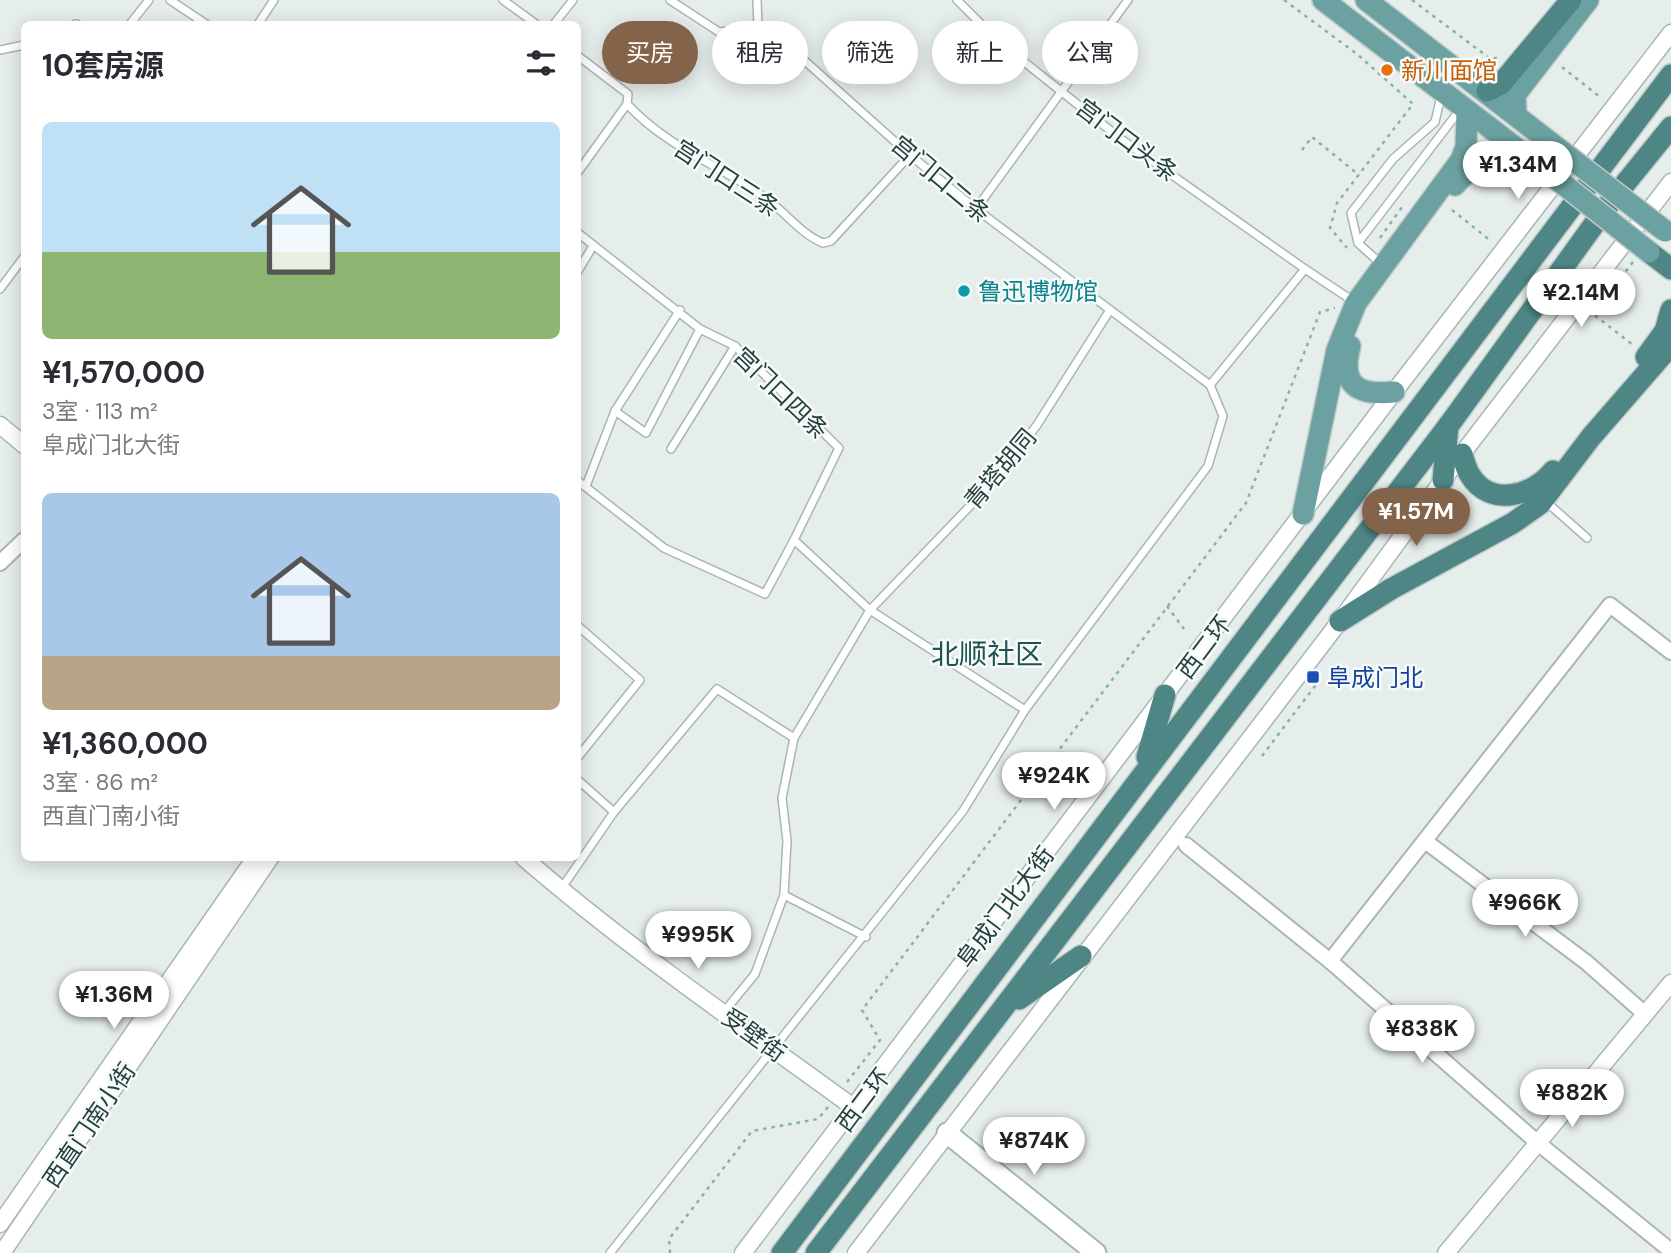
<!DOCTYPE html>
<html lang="zh">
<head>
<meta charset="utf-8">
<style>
  body { margin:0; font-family:"DM Sans","Noto Sans SC",sans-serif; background:#f7f7f7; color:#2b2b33; height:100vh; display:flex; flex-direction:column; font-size:26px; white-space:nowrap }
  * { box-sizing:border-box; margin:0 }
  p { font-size:23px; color:#7c7c81 }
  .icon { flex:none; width:38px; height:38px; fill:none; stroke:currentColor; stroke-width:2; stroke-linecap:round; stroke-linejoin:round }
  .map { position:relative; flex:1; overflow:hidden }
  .sheet { position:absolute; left:21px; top:21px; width:560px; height:840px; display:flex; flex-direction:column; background:#fff; border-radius:10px; box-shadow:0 4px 18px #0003 }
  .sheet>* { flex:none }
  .hud { position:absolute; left:602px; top:21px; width:665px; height:63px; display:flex; gap:14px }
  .price { position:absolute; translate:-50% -60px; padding:0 16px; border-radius:24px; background:#fff; color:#222; font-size:23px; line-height:46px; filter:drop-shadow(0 2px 4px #0008) }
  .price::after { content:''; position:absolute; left:50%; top:42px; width:21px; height:16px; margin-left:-10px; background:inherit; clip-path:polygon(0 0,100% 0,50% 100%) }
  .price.active { background:#836349; color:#fff }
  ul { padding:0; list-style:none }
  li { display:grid; align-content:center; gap:14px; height:371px; padding:0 21px }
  li span { display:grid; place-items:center; height:217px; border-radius:10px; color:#555 }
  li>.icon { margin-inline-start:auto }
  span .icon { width:126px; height:126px; fill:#fffc; stroke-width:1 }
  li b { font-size:30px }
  h2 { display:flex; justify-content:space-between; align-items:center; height:84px; padding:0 21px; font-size:30px }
  .chip { padding:0 24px; border-radius:32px; background:#fff; box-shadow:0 4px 18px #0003; font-size:24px; line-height:63px }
  .chip.active { background:#836349; color:#fff }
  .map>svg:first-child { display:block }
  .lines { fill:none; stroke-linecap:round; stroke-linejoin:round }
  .service-casing { stroke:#a8b6b5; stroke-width:10 }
  .minor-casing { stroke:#a8b6b5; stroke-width:18 }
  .tertiary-casing { stroke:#a8b6b5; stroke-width:19 }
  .secondary-casing { stroke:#a1b7b5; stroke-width:23 }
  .primary-casing { stroke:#c2cac9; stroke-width:24 }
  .trunk-casing { stroke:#c2cac9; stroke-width:24 }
  .path { stroke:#87b1ae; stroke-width:2.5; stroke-dasharray:3.5 5; stroke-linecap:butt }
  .service { stroke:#fff; stroke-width:7 }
  .minor { stroke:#fff; stroke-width:14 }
  .tertiary { stroke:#fff; stroke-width:16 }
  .secondary { stroke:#fff; stroke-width:19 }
  .primary { stroke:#6ba2a1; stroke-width:21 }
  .trunk { stroke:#4e8686; stroke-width:21 }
  .primary-bridge-casing { stroke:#c2cac9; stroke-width:24; stroke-linecap:butt }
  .primary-bridge { stroke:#6ba2a1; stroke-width:21 }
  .food-dot { fill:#e8710a; stroke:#f6faf9; stroke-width:2.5 }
  .culture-dot { fill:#0f9aa8; stroke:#f6faf9; stroke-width:2.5 }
  .transit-dot { fill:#1a4fb4; stroke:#f6faf9; stroke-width:2.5 }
  .labels { text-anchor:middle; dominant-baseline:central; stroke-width:5; stroke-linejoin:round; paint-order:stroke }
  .food-label { font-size:24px; fill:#c56008; stroke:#f6faf9; text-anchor:start }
  .street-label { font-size:24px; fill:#25403f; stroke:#f6faf9 }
  .culture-label { font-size:24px; fill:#0d838f; stroke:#f6faf9; text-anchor:start }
  .transit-label { font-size:24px; fill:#164399; stroke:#f6faf9; text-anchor:start }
  .quarter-label { font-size:28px; fill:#215252; stroke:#f6faf9 }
</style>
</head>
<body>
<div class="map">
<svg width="1671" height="1253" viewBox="0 0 1671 1253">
  <rect width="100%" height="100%" fill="#e6eeec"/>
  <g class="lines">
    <defs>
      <g id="service">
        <polyline points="170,0 206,24"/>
        <polyline points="503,0 536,24"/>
        <polyline points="670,0 719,32 767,27 910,155 976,209 1210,385"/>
        <polyline points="757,0 758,28"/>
        <polyline points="957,0 998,41 1121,139 1305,269"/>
        <polyline points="75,24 77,24"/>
        <polyline points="130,24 149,0"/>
        <polyline points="258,24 274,0"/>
        <polyline points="554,24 573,0"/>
        <polyline points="0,50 24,45"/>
        <path d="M578,56l50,38 -1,10c43,46 93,60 141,96 19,14 33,34 55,43l8,-2 79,-86"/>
        <polyline points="578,172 627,104"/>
        <polyline points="976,209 1128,0"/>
        <polyline points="578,233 700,329 735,346 839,448 794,540 870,610 1025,710"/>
        <polyline points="1358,243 1462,107"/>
        <polyline points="1380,263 1358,243 1351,213 1393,159 1435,122 1441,96"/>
        <polyline points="578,271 593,246"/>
        <polyline points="0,289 24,257"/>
        <polyline points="615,411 646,433 700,329"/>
        <polyline points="671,449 735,346"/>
        <polyline points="578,481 664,548 765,594 794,540"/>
        <polyline points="586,486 615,411 680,310"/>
        <polyline points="1552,507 1587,538"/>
        <polyline points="578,626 640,680 578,757"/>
        <polyline points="578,780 614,812 717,689 794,738"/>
        <polyline points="561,889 614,812"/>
        <polyline points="784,895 787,841 782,798 794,738 870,610 993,482 1037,425 1110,310"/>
        <polyline points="723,1013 755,974 784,895 866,937"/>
        <polyline points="610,1253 963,811 1025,710 1208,466 1223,416 1210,385 1305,269 1353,301"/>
      </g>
      <g id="minor">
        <polyline points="0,563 24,540"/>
        <polyline points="1425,841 1586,962 1645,1014"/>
        <polyline points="1186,845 1330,961 1610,605 1671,652"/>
        <polyline points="1330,961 1538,1143 1671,1251"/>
      </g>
      <g id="tertiary">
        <polyline points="0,425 24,445"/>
        <path d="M524,858c104,90 218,168 329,249"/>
        <polyline points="0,1224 255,858"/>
        <polyline points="2,1253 270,858"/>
        <polyline points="743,1253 1394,392 1671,33"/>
        <polyline points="856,1253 1340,621 1462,454 1671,182"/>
        <polyline points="1446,1253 1671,983"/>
      </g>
      <polyline id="secondary" points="947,1133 1096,1253"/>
      <g id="primary">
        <polyline points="1323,0 1549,173"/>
        <polyline points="1366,0 1564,153"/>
        <polyline points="1516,115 1515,95 1588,0"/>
        <path d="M1455,185c19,-24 40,-26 69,-31"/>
        <path d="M1350,346c-10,39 7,50 44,46"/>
        <polyline points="1303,514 1337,350 1356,303 1461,160 1466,147 1467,111"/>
      </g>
      <g id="trunk">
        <polyline points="1487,91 1501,84 1571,0"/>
        <polyline points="1649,252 1671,269"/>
        <polyline points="1646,357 1665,331 1671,310"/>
        <path d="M1462,454c2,7 4,15 8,21 20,33 63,21 83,-4"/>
        <polyline points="1443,480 1448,426"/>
        <polyline points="1340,621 1391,589 1513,523 1540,504 1591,437 1671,345"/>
        <polyline points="1147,757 1165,695"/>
        <polyline points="1019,999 1081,956"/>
        <polyline points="782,1253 1671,75"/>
        <polyline points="816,1253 1449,425 1611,201 1671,127"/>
      </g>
    </defs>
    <use href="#service" class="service-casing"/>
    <use href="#minor" class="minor-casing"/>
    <use href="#tertiary" class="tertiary-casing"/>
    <use href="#secondary" class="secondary-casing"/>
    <use href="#primary" class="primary-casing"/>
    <use href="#trunk" class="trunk-casing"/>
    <g class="path">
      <polyline points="1284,0 1357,54 1413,104 1337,203 1330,228 1347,248"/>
      <polyline points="1412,0 1492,60 1499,56"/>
      <polyline points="1562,67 1600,97"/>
      <polyline points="1302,150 1312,137 1359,175"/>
      <polyline points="1452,210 1491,241"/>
      <polyline points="1380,238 1402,207"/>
      <polyline points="1633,262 1593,314 1633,345"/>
      <polyline points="1167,606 1184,629"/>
      <polyline points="1262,756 1318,682"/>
      <polyline points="847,1082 880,1040 862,1010 1246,503 1320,312 1335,308"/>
      <polyline points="670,1253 669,1239 752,1131 818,1119 828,1107"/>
    </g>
    <use href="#service" class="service"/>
    <use href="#minor" class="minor"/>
    <use href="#tertiary" class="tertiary"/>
    <use href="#secondary" class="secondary"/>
    <use href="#primary" class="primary"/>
    <use href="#trunk" class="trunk"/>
    <defs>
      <g id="primary-bridge">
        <polyline points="1564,153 1665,231"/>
        <polyline points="1549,173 1649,252"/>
      </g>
    </defs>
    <use href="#primary-bridge" class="primary-bridge-casing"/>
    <use href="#primary-bridge" class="primary-bridge"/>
  </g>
  <circle class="food-dot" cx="1387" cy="70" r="7"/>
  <circle class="culture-dot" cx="964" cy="291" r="7"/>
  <rect class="transit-dot" x="1306" y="670" width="14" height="14" rx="3.5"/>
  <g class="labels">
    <g class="food-label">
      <text x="1401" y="70">新川面馆</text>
    </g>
    <g class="street-label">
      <text transform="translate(1127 140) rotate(37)">宫门口头条</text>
      <text transform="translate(727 178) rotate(33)">宫门口三条</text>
      <text transform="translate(941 179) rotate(40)">宫门口二条</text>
      <text transform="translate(781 393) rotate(44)">宫门口四条</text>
      <text transform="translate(1000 469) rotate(-50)">青塔胡同</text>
      <text transform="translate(1204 647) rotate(-53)">西二环</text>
      <text transform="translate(1005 907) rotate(-53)">阜成门北大街</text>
      <text transform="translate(754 1035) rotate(36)">受壁街</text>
      <text transform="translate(863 1100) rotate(-53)">西二环</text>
      <text transform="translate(89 1125) rotate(-56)">西直门南小街</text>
    </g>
    <g class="culture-label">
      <text x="978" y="291">鲁迅博物馆</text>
    </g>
    <g class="transit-label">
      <text x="1327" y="677">阜成门北</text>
    </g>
    <g class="quarter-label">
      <text x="987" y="654">北顺社区</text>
    </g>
  </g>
</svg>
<b class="price" style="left:1518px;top:201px">¥1.34M</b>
<b class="price" style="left:1581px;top:329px">¥2.14M</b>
<b class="price active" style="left:1416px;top:548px">¥1.57M</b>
<b class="price" style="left:1054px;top:812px">¥924K</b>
<b class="price" style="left:1525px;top:939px">¥966K</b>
<b class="price" style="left:698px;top:971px">¥995K</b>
<b class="price" style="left:114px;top:1031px">¥1.36M</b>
<b class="price" style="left:1422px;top:1065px">¥838K</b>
<b class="price" style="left:1572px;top:1129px">¥882K</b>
<b class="price" style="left:1034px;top:1177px">¥874K</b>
<div class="hud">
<a class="chip active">买房</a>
<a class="chip">租房</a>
<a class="chip">筛选</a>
<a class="chip">新上</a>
<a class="chip">公寓</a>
</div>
<section class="sheet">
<h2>10套房源<svg class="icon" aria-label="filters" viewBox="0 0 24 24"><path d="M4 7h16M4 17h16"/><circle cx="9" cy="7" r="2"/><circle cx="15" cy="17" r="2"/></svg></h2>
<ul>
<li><span style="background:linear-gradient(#bfe0f5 60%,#8fb573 0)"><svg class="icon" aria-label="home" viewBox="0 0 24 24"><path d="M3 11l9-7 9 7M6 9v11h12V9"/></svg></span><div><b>¥1,570,000</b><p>3室 · 113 m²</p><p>阜成门北大街</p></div></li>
<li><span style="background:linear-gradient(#a9c7e8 75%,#b9a48a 0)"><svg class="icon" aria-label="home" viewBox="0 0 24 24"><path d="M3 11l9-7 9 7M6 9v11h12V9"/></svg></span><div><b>¥1,360,000</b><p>3室 · 86 m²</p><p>西直门南小街</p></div></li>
</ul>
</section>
</div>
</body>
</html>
